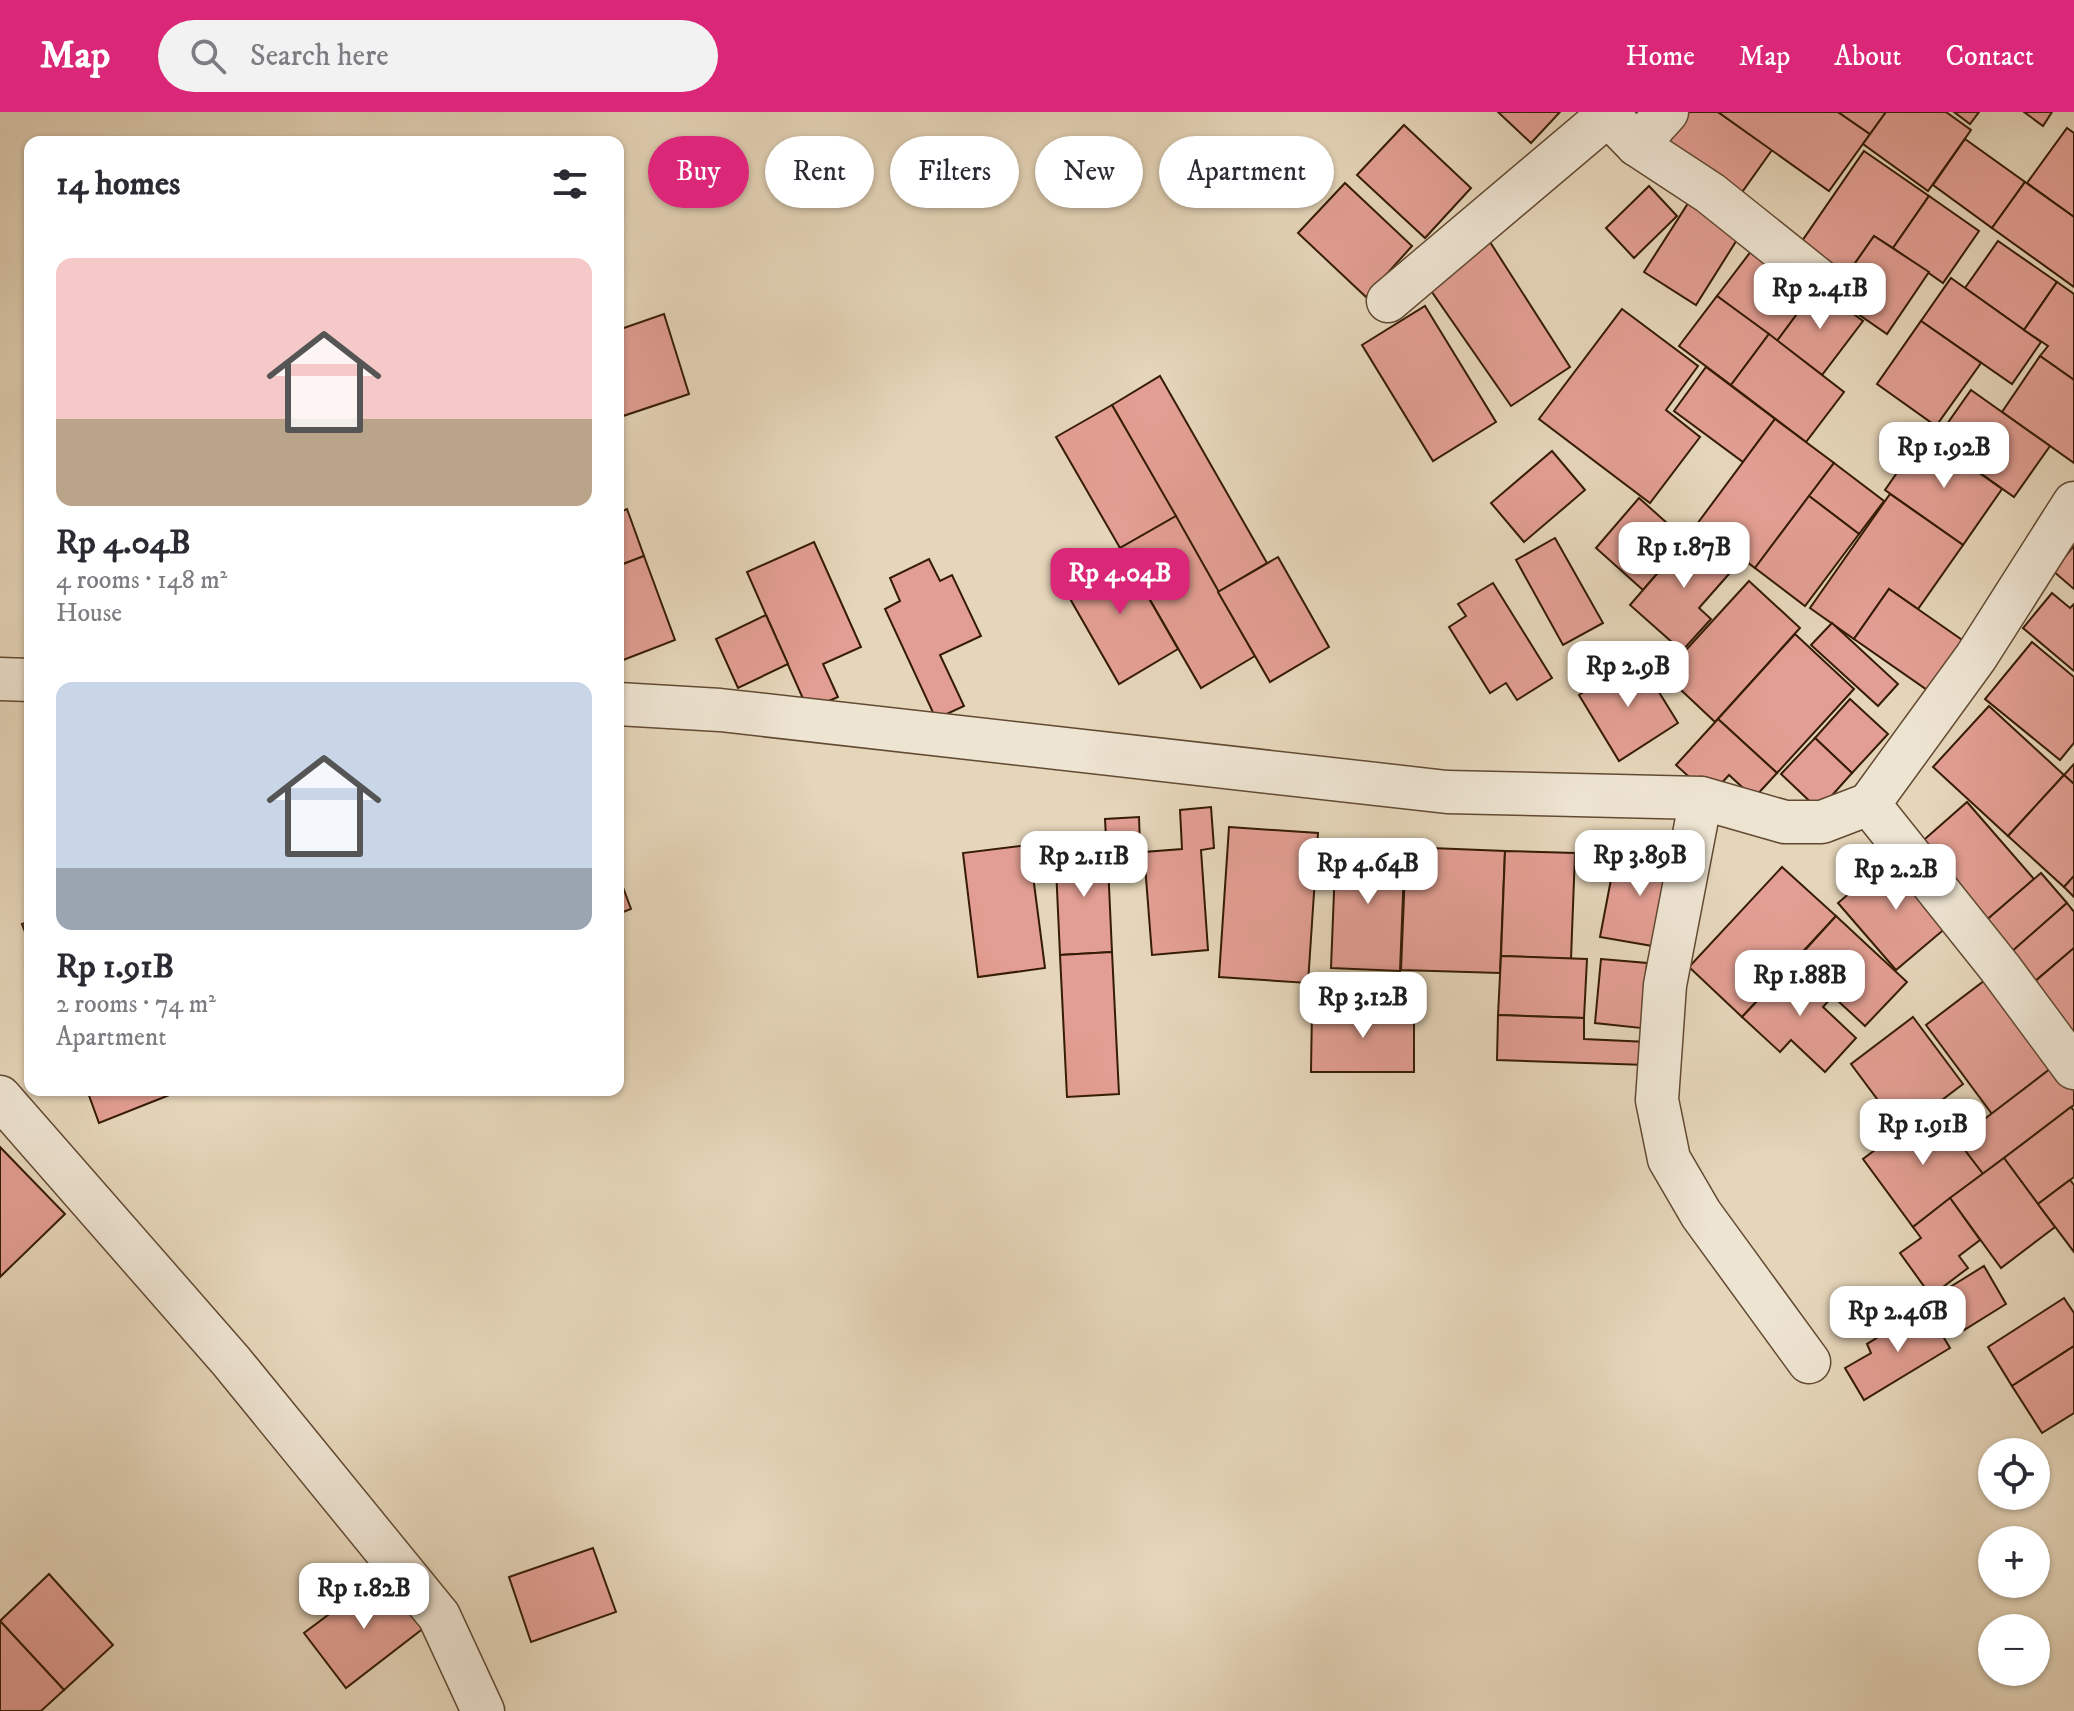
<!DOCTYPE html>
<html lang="en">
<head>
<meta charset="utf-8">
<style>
  body { margin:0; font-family:"IM FELL DW Pica",serif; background:#f2f2f3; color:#2b2b33; height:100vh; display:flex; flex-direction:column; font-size:30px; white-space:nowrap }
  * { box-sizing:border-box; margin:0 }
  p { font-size:26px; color:#7c7c81 }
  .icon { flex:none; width:44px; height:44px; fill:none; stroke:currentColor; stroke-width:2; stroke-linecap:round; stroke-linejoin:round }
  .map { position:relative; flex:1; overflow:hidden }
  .side { position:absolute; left:24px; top:24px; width:600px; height:960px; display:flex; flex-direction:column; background:#fff; border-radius:16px; box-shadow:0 2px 6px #0004 }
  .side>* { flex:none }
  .guide { position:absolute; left:648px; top:24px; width:760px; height:72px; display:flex; gap:16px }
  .buttons { position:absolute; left:1978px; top:1326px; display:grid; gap:16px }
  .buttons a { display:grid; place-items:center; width:72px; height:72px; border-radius:50%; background:#fff; box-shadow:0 2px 6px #0004; font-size:40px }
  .price { position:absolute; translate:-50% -68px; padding:0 18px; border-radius:16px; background:#fff; color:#222; font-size:26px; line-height:52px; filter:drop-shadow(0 2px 4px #0008) }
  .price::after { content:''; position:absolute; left:50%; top:48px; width:24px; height:18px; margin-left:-12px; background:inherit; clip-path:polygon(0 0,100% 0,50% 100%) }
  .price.current { background:#db2777; color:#fff }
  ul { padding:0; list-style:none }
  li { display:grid; align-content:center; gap:16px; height:424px; padding:0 32px }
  li span { display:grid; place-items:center; height:248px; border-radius:16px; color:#555 }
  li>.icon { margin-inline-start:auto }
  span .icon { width:144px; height:144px; fill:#fffc; stroke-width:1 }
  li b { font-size:34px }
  h2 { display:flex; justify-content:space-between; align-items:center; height:96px; padding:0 32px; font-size:34px }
  .tag { padding:0 28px; border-radius:36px; background:#fff; box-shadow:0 2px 6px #0004; font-size:28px; line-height:72px }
  .tag.current { background:#db2777; color:#fff }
  header { display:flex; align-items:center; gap:48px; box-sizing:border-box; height:112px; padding:0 40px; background:#db2777; color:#fff }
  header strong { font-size:38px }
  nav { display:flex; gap:44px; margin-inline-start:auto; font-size:28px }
  .search { width:560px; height:72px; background:#f2f2f3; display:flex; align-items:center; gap:20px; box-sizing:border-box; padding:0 28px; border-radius:44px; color:#7c7c81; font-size:30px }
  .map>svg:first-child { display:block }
  .building { fill:#e29e92; stroke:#361c05; stroke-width:2 }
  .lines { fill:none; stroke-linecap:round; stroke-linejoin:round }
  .minor-casing { stroke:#624a32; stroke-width:45 }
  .minor { stroke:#eee4d2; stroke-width:42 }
</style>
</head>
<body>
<header>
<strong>Map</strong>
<div class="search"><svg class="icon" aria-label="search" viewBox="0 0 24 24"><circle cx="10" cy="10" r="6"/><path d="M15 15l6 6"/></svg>Search here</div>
<nav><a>Home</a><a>Map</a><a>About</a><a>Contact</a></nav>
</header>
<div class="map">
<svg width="2074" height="1599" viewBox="0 0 2074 1599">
  <rect width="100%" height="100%" fill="#e5d5b9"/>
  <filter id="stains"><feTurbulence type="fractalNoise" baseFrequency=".0025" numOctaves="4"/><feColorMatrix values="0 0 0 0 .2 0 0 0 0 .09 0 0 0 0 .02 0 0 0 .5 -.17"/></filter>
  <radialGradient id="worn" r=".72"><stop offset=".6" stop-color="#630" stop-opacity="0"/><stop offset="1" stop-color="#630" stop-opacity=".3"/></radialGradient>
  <g class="building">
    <polygon points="1498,0 1560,0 1531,31"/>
    <polygon points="1672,0 1718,0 1772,38 1735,90 1651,30"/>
    <polygon points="1718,0 1838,0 1870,22 1829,79"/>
    <polygon points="1838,0 1886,0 1870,22"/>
    <polygon points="1886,0 1946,0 1971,18 1928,79 1863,32"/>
    <polygon points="1954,0 1979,0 1970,12"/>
    <polygon points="2024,0 2052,0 2043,14"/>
    <polygon points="1404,13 1471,76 1425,126 1357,63"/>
    <polygon points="2067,16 2074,21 2074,105 2027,71"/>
    <polygon points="1965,27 2025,70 1992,116 1933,73"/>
    <polygon points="1864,39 1929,84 1893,136 1874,124 1838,176 1791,145"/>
    <polygon points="2025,70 2074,105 2074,175 1992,116"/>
    <polygon points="1345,71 1412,134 1366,185 1298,121"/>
    <polygon points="1649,74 1677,104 1634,146 1606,116"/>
    <polygon points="1694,82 1745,115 1696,193 1644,160"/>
    <polygon points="1929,84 1979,119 1943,171 1893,136"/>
    <polygon points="1874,124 1929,160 1887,222 1832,184"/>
    <polygon points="1998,129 2057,170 2024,218 1965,176"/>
    <polygon points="1490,130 1570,255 1511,294 1425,170"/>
    <polygon points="1758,130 1817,175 1777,229 1717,184"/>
    <polygon points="1951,166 2041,230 2012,272 1921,209"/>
    <polygon points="2057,170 2074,182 2074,268 2040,244 2048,234 2024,218"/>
    <polygon points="1817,175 1863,209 1822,263 1777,229"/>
    <polygon points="1717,184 1769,222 1731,273 1679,234"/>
    <polygon points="1425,194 1496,310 1433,349 1362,233"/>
    <polygon points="1622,197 1698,254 1666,298 1700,325 1650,391 1539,307"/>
    <polygon points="664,202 689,282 620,305 618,218"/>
    <polygon points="1921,209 1981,251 1936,314 1877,272"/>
    <polygon points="1769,222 1844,280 1806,330 1731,273"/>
    <polygon points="2040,244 2074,268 2074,351 2002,300"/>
    <polygon points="1706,255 1775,307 1743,350 1674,299"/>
    <polygon points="1160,264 1267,451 1218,480 1112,293"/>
    <polygon points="1971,278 2050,334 2014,385 1935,329"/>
    <polygon points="1112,293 1176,404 1120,436 1056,325"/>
    <polygon points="1775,307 1834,351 1755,456 1697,412"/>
    <polygon points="1924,322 2002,377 1963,433 1885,378"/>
    <polygon points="1552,339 1585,378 1524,430 1491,391"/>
    <polygon points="1834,351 1884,389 1859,422 1809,384"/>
    <polygon points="1890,382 1963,433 1918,497 1889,477 1854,527 1810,496"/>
    <polygon points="1809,384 1859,422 1805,494 1755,456"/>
    <polygon points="1639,386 1686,428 1643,478 1596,436"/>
    <polygon points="627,397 644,444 618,454 618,401"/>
    <polygon points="1176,404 1255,544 1201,576 1120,436"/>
    <polygon points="1695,418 1736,454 1699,496 1711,507 1682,539 1630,493"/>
    <polygon points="1555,426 1603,511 1563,533 1516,448"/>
    <polygon points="814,430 861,535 823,552 838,585 808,598 747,460"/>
    <polygon points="2074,434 2074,477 2053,459"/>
    <polygon points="1120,436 1178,537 1119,572 1061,471"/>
    <polygon points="644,444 675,528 618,550 618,454"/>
    <polygon points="1278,445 1329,535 1270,570 1218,480"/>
    <polygon points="929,447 940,469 952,463 981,524 940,543 964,594 936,607 885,497 900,489 890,466"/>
    <polygon points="1749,469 1800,516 1715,610 1664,562"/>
    <polygon points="1493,471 1552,566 1517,588 1506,571 1490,581 1449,515 1466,504 1458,492"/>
    <polygon points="1889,477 1968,532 1933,582 1854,527"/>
    <polygon points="2052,481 2070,496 2074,492 2074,559 2023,516"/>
    <polygon points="766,503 788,552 738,576 716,527"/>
    <polygon points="1832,511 1898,572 1878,594 1811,533"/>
    <polygon points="1795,522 1854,577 1777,661 1718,607"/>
    <polygon points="2032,530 2074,565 2074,631 2060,648 1985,587"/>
    <polygon points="1638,546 1678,611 1619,649 1579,583"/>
    <polygon points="1850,587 1888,622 1852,661 1815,626"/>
    <polygon points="1989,594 2064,663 2008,724 1933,655"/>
    <polygon points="1718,607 1777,661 1754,686 1729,663 1710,684 1676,653"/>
    <polygon points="1815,626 1852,661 1819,698 1781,662"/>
    <polygon points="2074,652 2074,672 2064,663"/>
    <polygon points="2064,663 2074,672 2074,764 2064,775 2008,724"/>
    <polygon points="1967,690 2034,767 1975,818 1909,741"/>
    <polygon points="1211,695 1214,736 1201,738 1208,838 1152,843 1144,740 1182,737 1180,698"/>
    <polygon points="1139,705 1141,763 1108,764 1105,707"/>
    <polygon points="1229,715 1318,721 1308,871 1219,865"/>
    <polygon points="1336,729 1405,732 1400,859 1331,856"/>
    <polygon points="1107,731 1112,840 1060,843 1055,734"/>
    <polygon points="1029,733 1045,856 978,865 963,741"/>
    <polygon points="1406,735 1505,739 1500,861 1401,858"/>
    <polygon points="1617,736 1680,747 1664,836 1600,825"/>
    <polygon points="1505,739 1575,741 1571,847 1501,844"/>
    <polygon points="1896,741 1954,809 1896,858 1838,791"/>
    <polygon points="1782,755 1836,804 1742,905 1689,855"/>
    <polygon points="2041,761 2067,791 2001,849 1975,818"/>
    <polygon points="618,762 631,797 618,802"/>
    <polygon points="2074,764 2074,785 2064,775"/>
    <polygon points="2067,791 2074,800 2074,836 2026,877 2001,849"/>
    <polygon points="1836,804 1907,870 1865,914 1795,849"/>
    <polygon points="30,809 30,833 22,812"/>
    <polygon points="2074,836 2074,933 2026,877"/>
    <polygon points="1112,840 1119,982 1067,985 1060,843"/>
    <polygon points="1501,844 1587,847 1584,906 1498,903"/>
    <polygon points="1601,847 1647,851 1641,916 1595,911"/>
    <polygon points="1795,849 1833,884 1823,895 1856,926 1825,960 1791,928 1780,940 1742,905"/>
    <polygon points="1997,859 2063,947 1992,1002 1926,913"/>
    <polygon points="1312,896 1414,897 1414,960 1311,960"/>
    <polygon points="1498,903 1584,906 1584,927 1648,930 1647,953 1497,948"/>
    <polygon points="1913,905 1963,972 1901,1019 1851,952"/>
    <polygon points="2063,947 2074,962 2074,993 1983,1062 1957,1028"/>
    <polygon points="87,978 182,978 99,1011"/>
    <polygon points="1932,995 1983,1062 1913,1115 1863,1047"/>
    <polygon points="2071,995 2074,999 2074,1065 2038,1092 2004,1046"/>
    <polygon points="0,1035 65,1102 0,1165"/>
    <polygon points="2004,1046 2055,1115 2001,1156 1950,1086"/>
    <polygon points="2070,1068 2074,1073 2074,1140 2038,1092"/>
    <polygon points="1950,1086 1980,1128 1959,1144 1968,1156 1931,1184 1900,1141 1921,1126 1913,1115"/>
    <polygon points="1984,1154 2006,1192 1964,1218 1942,1180"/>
    <polygon points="2064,1186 2074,1201 2074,1234 2012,1274 1988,1235"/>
    <polygon points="1926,1196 1950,1236 1864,1288 1845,1256 1871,1241 1867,1232"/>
    <polygon points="2074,1234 2074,1301 2042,1321 2012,1274"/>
    <polygon points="593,1436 616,1500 531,1530 509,1465"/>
    <polygon points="49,1462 113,1533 64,1578 0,1509"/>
    <polygon points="383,1462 425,1515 346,1576 304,1521"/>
    <polygon points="0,1509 64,1578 41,1599 0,1599"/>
  </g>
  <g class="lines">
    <defs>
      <g id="minor">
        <polyline points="1605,0 1637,33 1710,81 1830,177"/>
        <polyline points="1637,33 1667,0"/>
        <polyline points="1388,189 1608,3"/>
        <polyline points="0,567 30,568"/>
        <polyline points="618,592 720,598 1447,680 1701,686 1785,710 1822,710 1869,692 1976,545 2074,391"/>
        <polyline points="1701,686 1665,873 1657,988 1669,1047 1701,1102 1809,1250"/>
        <polyline points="1869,692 2000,856 2074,956"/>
        <polyline points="0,985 231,1249 439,1504 483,1599"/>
      </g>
    </defs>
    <use href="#minor" class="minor-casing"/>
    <use href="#minor" class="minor"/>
  </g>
  <rect width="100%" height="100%" filter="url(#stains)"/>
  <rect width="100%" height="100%" fill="url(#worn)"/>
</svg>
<div class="buttons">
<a><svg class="icon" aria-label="locate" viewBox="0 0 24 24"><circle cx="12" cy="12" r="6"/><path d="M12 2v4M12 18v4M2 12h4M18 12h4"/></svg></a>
<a>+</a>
<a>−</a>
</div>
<b class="price" style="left:1820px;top:219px">Rp 2.41B</b>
<b class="price" style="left:1944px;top:378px">Rp 1.92B</b>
<b class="price" style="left:1684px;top:478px">Rp 1.87B</b>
<b class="price current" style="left:1120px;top:504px">Rp 4.04B</b>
<b class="price" style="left:1628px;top:597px">Rp 2.9B</b>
<b class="price" style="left:1640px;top:786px">Rp 3.89B</b>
<b class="price" style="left:1084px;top:787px">Rp 2.11B</b>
<b class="price" style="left:1368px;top:794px">Rp 4.64B</b>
<b class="price" style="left:1896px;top:800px">Rp 2.2B</b>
<b class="price" style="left:1800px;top:906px">Rp 1.88B</b>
<b class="price" style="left:1363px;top:928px">Rp 3.12B</b>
<b class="price" style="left:1923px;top:1055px">Rp 1.91B</b>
<b class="price" style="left:1898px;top:1242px">Rp 2.46B</b>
<b class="price" style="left:364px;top:1519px">Rp 1.82B</b>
<div class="guide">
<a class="tag current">Buy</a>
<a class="tag">Rent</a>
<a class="tag">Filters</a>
<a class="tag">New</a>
<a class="tag">Apartment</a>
</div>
<section class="side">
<h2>14 homes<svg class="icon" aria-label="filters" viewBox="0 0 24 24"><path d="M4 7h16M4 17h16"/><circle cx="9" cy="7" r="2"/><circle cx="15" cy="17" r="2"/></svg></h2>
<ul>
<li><span style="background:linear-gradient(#f6c9c9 65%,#b9a48a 0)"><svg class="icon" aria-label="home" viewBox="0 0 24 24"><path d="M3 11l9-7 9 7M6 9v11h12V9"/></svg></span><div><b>Rp 4.04B</b><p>4 rooms · 148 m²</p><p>House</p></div></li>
<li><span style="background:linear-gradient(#c9d6e8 75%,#9aa5b1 0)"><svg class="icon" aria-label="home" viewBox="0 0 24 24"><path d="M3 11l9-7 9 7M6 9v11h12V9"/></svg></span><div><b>Rp 1.91B</b><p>2 rooms · 74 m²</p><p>Apartment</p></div></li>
</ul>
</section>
</div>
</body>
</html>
